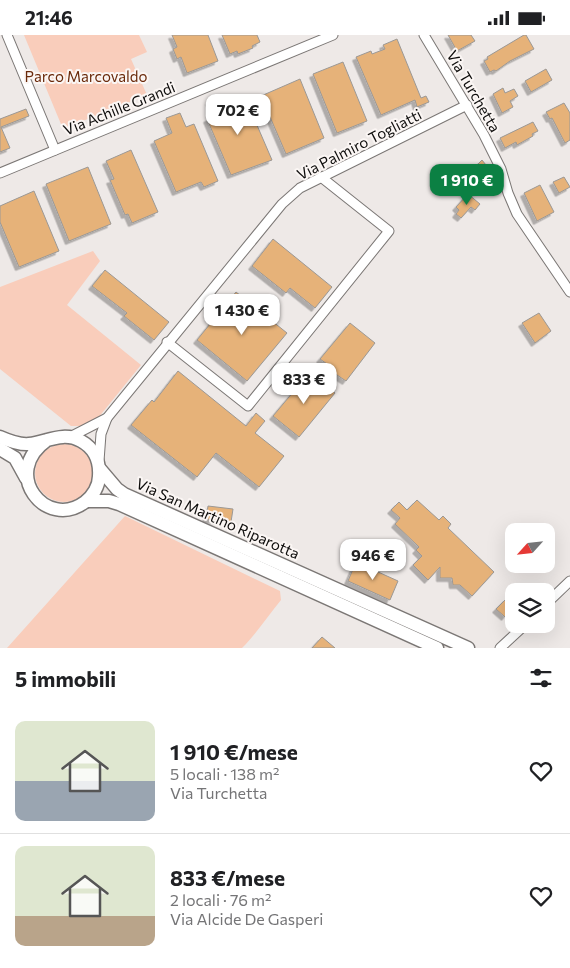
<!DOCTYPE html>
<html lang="it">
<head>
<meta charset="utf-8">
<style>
  body { margin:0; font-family:Commissioner,sans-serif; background:#f2f2f2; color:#202124; height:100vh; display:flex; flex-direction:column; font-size:19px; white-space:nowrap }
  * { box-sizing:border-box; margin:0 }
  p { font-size:16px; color:#757577 }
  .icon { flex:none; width:28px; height:28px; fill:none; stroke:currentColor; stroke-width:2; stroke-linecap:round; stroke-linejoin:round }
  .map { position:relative; height:613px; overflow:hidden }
  .drawer { display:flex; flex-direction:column; background:#fff; flex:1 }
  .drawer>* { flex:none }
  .needle { width:32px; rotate:243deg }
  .tools { position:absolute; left:505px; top:488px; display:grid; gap:10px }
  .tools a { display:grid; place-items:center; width:50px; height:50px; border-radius:10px; background:#fff; box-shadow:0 5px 20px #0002; font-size:25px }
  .price { position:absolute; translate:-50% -42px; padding:0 11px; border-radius:10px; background:#fff; color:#222; font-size:16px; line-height:32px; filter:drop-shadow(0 1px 2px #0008) }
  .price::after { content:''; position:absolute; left:50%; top:30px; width:15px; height:11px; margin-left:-8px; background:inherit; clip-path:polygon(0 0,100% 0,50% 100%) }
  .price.current { background:#0b8043; color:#fff }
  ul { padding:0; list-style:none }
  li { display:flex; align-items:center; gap:15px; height:125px; padding:0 15px }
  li+li { border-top:1px solid #e0e0e0 }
  li span { display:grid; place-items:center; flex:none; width:140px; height:100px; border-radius:10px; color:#555 }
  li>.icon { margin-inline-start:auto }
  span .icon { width:60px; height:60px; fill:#fffc; stroke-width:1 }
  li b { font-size:21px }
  h2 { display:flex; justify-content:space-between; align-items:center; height:60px; padding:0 15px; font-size:21px }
  .status { display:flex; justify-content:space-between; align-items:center; height:35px; padding:0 25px; background:#fff; direction:ltr }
  .status svg { height:14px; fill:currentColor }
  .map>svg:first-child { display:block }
  .green { fill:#f9cdbb }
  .building { fill:#e6b279; stroke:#9b9895; filter:url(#shadow) }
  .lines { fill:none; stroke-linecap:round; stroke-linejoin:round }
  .street-casing { stroke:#7b7775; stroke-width:11 }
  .secondary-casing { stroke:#7b7775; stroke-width:15 }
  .street { stroke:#fff; stroke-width:9 }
  .secondary { stroke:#fff; stroke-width:12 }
  .labels { text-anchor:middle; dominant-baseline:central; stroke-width:4; stroke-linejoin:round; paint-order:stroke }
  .park-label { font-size:15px; fill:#6a2a0b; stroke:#fbf6f4 }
  .street-label { font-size:15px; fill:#0d0c0b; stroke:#fbf6f4 }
</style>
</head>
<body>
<div class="status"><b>21:46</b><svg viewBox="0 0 49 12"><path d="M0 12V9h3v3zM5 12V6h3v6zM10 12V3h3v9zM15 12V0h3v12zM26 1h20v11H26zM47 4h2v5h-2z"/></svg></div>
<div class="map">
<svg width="570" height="613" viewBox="0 0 570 613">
  <defs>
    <filter id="shadow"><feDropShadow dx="-3.5" dy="3.5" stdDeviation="0" flood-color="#0004"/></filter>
  </defs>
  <rect width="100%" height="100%" fill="#eee9e7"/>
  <g class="green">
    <polygon points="24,0 139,0 147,17 131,24 147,60 63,94"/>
    <polygon points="93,216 100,226 67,270 141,330 98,383 84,391 71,391 0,334 0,252"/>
    <circle cx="64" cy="438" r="29"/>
    <path d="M125,481l155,75 1,9c-14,17 -24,33 -39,48h-235z"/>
  </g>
  <g class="building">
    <polygon points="172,0 208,0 218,26 187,38 181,22 177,24 173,14 177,12"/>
    <polygon points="222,0 257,0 260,7 252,11 253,13 238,19 237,16 230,19"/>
    <polygon points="448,0 471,0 475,6 457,16"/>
    <polygon points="524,0 526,0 534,14 510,26 496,36 494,35 490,37 484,26 488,24 487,22"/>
    <polygon points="397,4 421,63 426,61 429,67 417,72 415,65 381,80 356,22 371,16 372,19 385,14 383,10"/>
    <polygon points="343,27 367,86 337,98 313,39"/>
    <polygon points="546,34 552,45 531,57 525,46"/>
    <polygon points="300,44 324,103 286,119 261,61"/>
    <polygon points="503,53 505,58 514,54 518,61 510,66 513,72 502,78 493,59"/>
    <polygon points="222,60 229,74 247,67 272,125 231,140 207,84 215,80 209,66"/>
    <polygon points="564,68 570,78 570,105 565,108 552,83 550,84 546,77"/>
    <polygon points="26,74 29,81 1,92 10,113 0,117 0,84"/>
    <polygon points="180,78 186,92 194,89 218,146 204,152 201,147 176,157 154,106 172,98 166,83"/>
    <polygon points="533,87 538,96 532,99 533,101 517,110 516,107 505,113 500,103"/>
    <polygon points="131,115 158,177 132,188 128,179 125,180 110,145 114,144 106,126"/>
    <polygon points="482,125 490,135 480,145 472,135"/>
    <polygon points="88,132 111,189 69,206 46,149"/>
    <polygon points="564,142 570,152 559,158 553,147"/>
    <polygon points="540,150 554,177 537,186 524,158"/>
    <polygon points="34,156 59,216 19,232 0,187 0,171"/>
    <polygon points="468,159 480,169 475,175 471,172 461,183 456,179 459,175 456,172"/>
    <polygon points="273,204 332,252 315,273 290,253 286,258 252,231"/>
    <polygon points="105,235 169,287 154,305 124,281 127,278 92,251"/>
    <polygon points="236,257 287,298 247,346 197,305"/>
    <polygon points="539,278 551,296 535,308 522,288"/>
    <polygon points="350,288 375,308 346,346 325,332 327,329 320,324"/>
    <polygon points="178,336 246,391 256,378 265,386 255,398 284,421 259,452 216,418 197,442 131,390 152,365 154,367"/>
    <polygon points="310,337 335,358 299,402 273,381"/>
    <polygon points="417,465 439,485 443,481 451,489 448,493 494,537 472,561 460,550 453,550 452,543 440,543 440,532 428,545 413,530 422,521 416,515 419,512 395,489 400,483 391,475 399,467 407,475"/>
    <polygon points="208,471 233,474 231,487 206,484"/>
    <polygon points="356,527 398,546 390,565 348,546"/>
    <polygon points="507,563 514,569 514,579 510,576 505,582 496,574"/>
    <polygon points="322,602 335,613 312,613"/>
  </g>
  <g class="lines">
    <defs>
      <g id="street">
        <polyline points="7,0 55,115"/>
        <polyline points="424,0 484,100 501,134 508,158 517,179 570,257"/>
        <polyline points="0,138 333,0"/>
        <polyline points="167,307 248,371 389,196 321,142"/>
        <polyline points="70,402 107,383 282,169 300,153 467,70"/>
        <polyline points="99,426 101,399 107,383"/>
        <polyline points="546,569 570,546"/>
        <polyline points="500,613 526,589"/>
      </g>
      <g id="secondary">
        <path d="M0,402c9,4 19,8 29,7 18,-2 34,-13 52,-3 13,7 19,20 18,35 0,10 -6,20 -14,26 -39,29 -85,-29 -38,-62"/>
        <polyline points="0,414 15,423 26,443"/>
        <polyline points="100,434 117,454 124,459 468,613"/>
        <polyline points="87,466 109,466 119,469 437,613"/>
      </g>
    </defs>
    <use href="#street" class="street-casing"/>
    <use href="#secondary" class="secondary-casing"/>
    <use href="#street" class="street"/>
    <use href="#secondary" class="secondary"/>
  </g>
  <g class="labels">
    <g class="park-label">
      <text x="86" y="41">Parco Marcovaldo</text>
    </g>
    <g class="street-label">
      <text transform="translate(474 56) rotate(60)">Via Turchetta</text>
      <text transform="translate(119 73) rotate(-22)">Via Achille Grandi</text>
      <text transform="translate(359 109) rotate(-27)">Via Palmiro Togliatti</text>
      <text transform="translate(218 483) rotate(24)">Via San Martino Riparotta</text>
    </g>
  </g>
</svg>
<div class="tools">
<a><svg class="needle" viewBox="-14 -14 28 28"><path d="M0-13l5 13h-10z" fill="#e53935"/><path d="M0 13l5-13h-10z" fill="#757577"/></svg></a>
<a><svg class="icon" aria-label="layers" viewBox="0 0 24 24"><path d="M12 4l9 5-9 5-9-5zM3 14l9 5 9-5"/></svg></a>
</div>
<b class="price" style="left:238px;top:101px">702 €</b>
<b class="price current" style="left:467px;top:171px">1 910 €</b>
<b class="price" style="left:242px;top:301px">1 430 €</b>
<b class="price" style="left:304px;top:370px">833 €</b>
<b class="price" style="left:373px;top:546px">946 €</b>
</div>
<section class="drawer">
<h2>5 immobili<svg class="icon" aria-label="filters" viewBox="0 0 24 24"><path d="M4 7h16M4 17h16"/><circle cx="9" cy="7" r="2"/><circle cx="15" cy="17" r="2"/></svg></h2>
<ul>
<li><span style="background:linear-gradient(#dfe7d0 60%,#9aa5b1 0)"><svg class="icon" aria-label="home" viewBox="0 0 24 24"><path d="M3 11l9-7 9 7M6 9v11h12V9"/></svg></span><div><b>1 910 €/mese</b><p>5 locali · 138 m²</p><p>Via Turchetta</p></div><svg class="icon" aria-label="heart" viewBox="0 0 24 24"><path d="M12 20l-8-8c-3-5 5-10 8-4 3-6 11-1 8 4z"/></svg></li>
<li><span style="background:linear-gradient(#dfe7d0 70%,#b9a48a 0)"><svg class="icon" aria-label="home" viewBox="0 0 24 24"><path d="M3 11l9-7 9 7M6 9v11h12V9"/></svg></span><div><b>833 €/mese</b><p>2 locali · 76 m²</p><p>Via Alcide De Gasperi</p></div><svg class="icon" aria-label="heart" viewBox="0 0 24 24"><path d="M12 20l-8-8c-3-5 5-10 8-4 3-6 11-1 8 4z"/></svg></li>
</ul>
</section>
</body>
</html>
